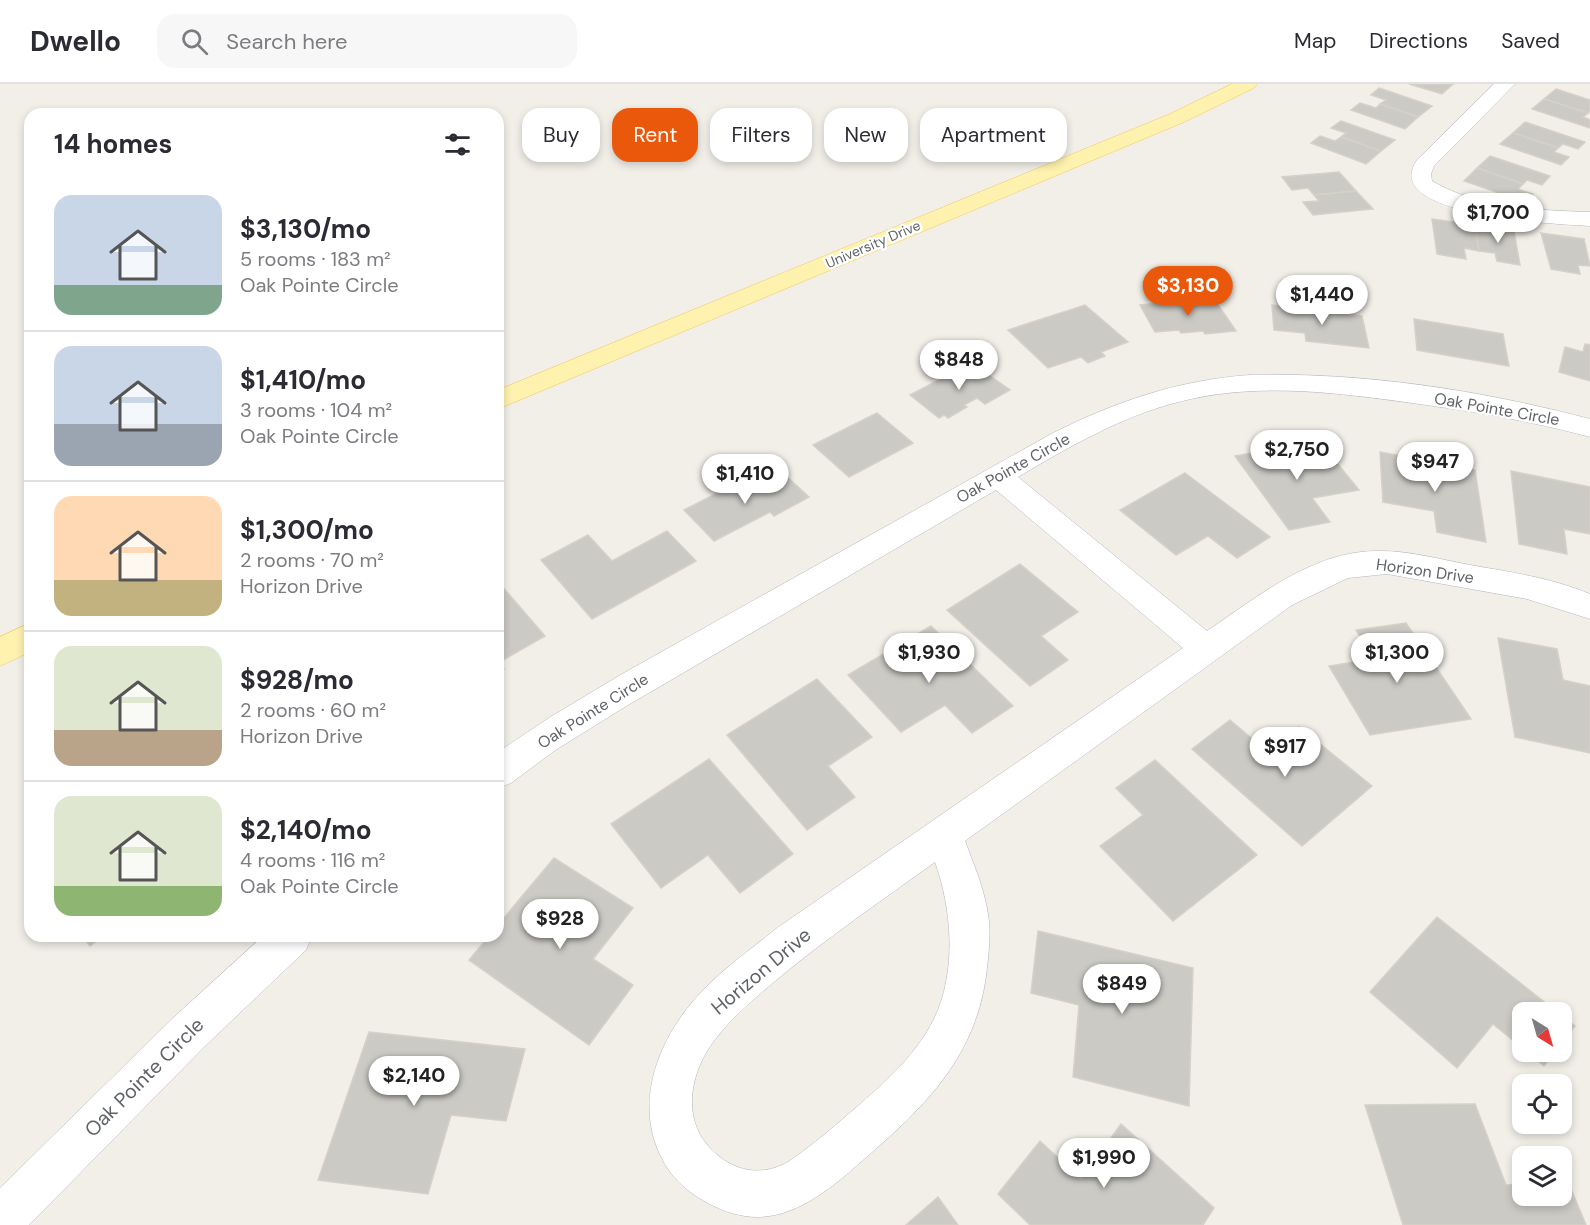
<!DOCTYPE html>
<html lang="en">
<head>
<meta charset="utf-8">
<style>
  body { margin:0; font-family:"DM Sans",sans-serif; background:#f7f7f7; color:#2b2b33; height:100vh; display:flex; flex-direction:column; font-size:22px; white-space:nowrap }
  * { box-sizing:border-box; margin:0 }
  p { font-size:20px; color:#7c7c81 }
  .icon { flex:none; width:33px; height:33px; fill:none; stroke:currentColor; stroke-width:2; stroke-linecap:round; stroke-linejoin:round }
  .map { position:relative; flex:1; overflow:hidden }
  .panel { position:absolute; left:24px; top:24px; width:480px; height:834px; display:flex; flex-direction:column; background:#fff; border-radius:18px; box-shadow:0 3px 9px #0003 }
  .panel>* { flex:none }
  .banner { position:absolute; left:522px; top:24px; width:570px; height:54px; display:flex; gap:12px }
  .needle { width:39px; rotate:143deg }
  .tools { position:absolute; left:1512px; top:918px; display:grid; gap:12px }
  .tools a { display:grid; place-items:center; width:60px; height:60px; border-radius:12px; background:#fff; box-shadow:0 3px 9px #0003; font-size:30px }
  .price { position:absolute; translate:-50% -51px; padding:0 14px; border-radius:21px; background:#fff; color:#222; font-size:20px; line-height:39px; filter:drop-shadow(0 2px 3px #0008) }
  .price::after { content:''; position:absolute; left:50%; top:36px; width:18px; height:14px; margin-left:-9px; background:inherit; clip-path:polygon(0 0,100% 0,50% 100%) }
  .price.active { background:#ea580c; color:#fff }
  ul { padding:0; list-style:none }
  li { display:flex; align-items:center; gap:18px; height:150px; padding:0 30px }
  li+li { border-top:2px solid #e1e1e2 }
  li span { display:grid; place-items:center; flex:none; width:168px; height:120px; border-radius:18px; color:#555 }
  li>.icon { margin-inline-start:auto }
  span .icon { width:72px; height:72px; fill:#fffc; stroke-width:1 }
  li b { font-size:26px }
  h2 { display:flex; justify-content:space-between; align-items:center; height:72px; padding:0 30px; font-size:26px }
  .pill { padding:0 21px; border-radius:18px; background:#fff; box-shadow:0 3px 9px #0003; font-size:21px; line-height:54px }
  .pill.active { background:#ea580c; color:#fff }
  header { display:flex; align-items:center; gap:36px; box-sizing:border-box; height:84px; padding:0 30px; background:#fff; border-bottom:2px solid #e1e1e2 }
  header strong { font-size:28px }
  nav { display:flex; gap:33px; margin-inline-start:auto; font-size:21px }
  .search { width:420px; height:54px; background:#f7f7f7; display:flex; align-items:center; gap:15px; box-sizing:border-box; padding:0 21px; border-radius:18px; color:#7c7c81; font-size:22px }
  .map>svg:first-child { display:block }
  .building { fill:#cccac5; stroke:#d6d1c6; stroke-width:1.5 }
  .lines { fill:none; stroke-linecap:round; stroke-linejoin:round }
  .minor-casing { stroke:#b5b8bc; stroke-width:1 }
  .major-casing { stroke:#f2c960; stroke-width:1 }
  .minor { fill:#fff; fill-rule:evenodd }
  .major { fill:#fff2af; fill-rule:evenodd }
  .labels { text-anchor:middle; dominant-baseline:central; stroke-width:4.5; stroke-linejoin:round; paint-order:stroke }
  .far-street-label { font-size:14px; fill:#5f6368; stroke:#fff }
  .street-label { font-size:16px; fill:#5f6368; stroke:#fff }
  .near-street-label { font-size:20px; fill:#5f6368; stroke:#fff }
</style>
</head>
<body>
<header>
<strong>Dwello</strong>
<div class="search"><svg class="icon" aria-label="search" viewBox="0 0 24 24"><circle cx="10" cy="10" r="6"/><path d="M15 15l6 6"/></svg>Search here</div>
<nav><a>Map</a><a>Directions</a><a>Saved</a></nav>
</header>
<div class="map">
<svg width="1590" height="1141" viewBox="0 0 1590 1141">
  <rect width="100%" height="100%" fill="#f1efe8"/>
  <g class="building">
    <polygon points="1409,0 1453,0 1442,10"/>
    <polygon points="1379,4 1432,22 1418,33 1380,20 1386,16 1371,11"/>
    <polygon points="1556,5 1590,16 1590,27 1588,29 1544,15"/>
    <polygon points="1544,15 1588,29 1583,33 1590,36 1590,44 1532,25"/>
    <polygon points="1360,19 1376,24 1380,20 1418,33 1405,45 1351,26"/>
    <polygon points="1341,37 1395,56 1381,67 1341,53 1346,49 1331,44"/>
    <polygon points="1525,38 1585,58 1578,65 1563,60 1558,64 1513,49"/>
    <polygon points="1513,49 1558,64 1554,68 1569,73 1561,81 1500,60"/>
    <polygon points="1320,52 1335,57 1341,53 1381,67 1366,80 1311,59"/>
    <polygon points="1490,72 1550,92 1542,101 1527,96 1523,100 1477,84"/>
    <polygon points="1477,84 1523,100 1518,105 1533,110 1525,118 1464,97"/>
    <polygon points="1339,88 1356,107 1314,111 1308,104 1292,106 1282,93"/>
    <polygon points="1356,107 1373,125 1313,131 1303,118 1319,117 1314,111"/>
    <polygon points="1432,135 1475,141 1479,167 1464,164 1466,175 1437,170"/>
    <polygon points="1475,141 1514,147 1520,181 1497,177 1495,169 1479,167"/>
    <polygon points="1541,149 1584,155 1590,182 1578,181 1580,190 1551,185"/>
    <polygon points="1214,215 1236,247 1205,250 1203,247 1181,249 1179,246 1155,248 1140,221"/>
    <polygon points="1085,221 1128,258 1101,268 1105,272 1088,279 1081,273 1048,284 1008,246"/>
    <polygon points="1272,221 1362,232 1369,264 1306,257 1305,249 1274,246"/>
    <polygon points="1414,235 1503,250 1509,282 1417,266"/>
    <polygon points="1585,260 1590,261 1590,297 1559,288 1565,263 1583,268"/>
    <polygon points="972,279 1010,306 985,320 977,314 964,321 967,323 948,334 944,331 939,334 910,311"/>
    <polygon points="877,329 913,359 849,393 813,361"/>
    <polygon points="1319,357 1359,406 1312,414 1330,438 1289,446 1235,372"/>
    <polygon points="1380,368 1475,386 1486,458 1437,448 1434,427 1383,418"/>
    <polygon points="1511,387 1590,403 1590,450 1564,445 1567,470 1519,460"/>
    <polygon points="782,388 809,413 774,432 770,428 714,457 684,426 741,397 749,405"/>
    <polygon points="1185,389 1270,453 1237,474 1208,452 1176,471 1120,426"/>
    <polygon points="667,447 696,477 592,535 541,476 588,451 612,477"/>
    <polygon points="1020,480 1078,528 1041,552 1068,576 1030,602 947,526"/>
    <polygon points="500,500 545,552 498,579 504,585 498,589 498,501"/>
    <polygon points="1406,539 1471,635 1370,651 1329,582 1374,575 1356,546"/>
    <polygon points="931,542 1013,622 972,649 945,621 901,648 848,591"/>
    <polygon points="1498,554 1557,565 1563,596 1590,602 1590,669 1515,653"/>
    <polygon points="817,595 872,653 828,682 855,713 807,746 727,651"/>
    <polygon points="1230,636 1268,668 1299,643 1372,702 1302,762 1192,665"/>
    <polygon points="709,675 793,770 740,809 708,771 661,804 611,740"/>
    <polygon points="1155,676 1257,771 1173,837 1100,762 1143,731 1116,704"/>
    <polygon points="554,774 633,824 593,875 633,901 589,961 469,876 489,852 498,852 498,841"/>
    <polygon points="1437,833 1557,928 1522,928 1522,964 1493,940 1457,984 1370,908"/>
    <polygon points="1038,847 1193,884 1189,1022 1073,993 1079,921 1031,909"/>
    <polygon points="82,852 103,852 90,862"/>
    <polygon points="1562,932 1575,942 1562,959"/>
    <polygon points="369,948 525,965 506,1037 451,1031 428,1110 318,1096"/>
    <polygon points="1527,968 1555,968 1544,982"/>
    <polygon points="1475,1020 1506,1101 1522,1100 1522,1112 1562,1112 1562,1100 1569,1100 1586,1141 1403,1141 1365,1021"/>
    <polygon points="1121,1040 1214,1124 1203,1141 1030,1141 998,1110 1040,1057 1081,1095"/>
    <polygon points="938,1113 958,1141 906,1141"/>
  </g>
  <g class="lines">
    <defs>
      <g id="minor">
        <path d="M1494,0h21l-81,82 -3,8 1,7c48,28 104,29 158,31v14c-29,-2 -213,-9 -173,-66z"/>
        <path d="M1250,291c113,-3 230,15 340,44v18c-59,-16 -118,-26 -178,-34 -73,-10 -149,-20 -221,-4 -62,13 -119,46 -173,78l189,154c50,-34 105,-79 168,-80 32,-1 63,8 95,14 40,7 82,13 120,29v25l-63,-20 -140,-25 -39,4 -56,27 -327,236c9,24 19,47 23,73 3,18 1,36 -1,54 -9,87 -61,138 -124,192 -28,25 -65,57 -106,57 -30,0 -68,-20 -86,-44 -41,-56 -18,-126 24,-174 23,-27 54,-48 82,-71l406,-280 -187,-158 -373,218 -69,43 -43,32 -13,5v-36l54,-36 70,-42 431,-241c64,-32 126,-53 197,-58zM935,778c17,47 22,110 -1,157 -17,34 -46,61 -75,86 -23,20 -46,40 -71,57 -23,13 -48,11 -68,-5 -36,-27 -34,-70 -13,-106 17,-27 43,-49 67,-69 51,-43 107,-81 161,-120z"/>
        <polygon points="263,852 312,852 306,866 203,964 29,1141 0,1141 0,1104 173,934"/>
      </g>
      <g id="major">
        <polygon points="1232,0 1257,0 1254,4 1184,38 498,325 498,306 1170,30"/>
        <polygon points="30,539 30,568 0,582 0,553"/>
      </g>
    </defs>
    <use href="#minor" class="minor-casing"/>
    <use href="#major" class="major-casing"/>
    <use href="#minor" class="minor"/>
    <use href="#major" class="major"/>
  </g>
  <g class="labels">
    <g class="far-street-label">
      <text transform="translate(873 160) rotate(-23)">University Drive</text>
    </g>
    <g class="street-label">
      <text transform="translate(1497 325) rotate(10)">Oak Pointe Circle</text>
      <text transform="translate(1013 384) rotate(-29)">Oak Pointe Circle</text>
      <text transform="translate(1425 487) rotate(8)">Horizon Drive</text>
      <text transform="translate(593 627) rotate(-32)">Oak Pointe Circle</text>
    </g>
    <g class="near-street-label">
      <text transform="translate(761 887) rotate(-40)">Horizon Drive</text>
      <text transform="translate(144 993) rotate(-45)">Oak Pointe Circle</text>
    </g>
  </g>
</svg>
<div class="tools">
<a><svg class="needle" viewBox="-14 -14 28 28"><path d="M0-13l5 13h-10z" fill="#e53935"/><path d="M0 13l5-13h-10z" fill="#7c7c81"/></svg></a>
<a><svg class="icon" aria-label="locate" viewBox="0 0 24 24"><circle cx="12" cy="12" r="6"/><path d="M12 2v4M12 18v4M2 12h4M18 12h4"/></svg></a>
<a><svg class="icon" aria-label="layers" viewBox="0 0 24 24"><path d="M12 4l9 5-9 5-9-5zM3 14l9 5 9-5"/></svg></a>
</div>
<b class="price" style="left:1498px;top:160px">$1,700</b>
<b class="price active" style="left:1188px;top:233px">$3,130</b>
<b class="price" style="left:1322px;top:242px">$1,440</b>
<b class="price" style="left:959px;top:307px">$848</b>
<b class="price" style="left:1297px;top:397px">$2,750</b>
<b class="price" style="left:1435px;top:409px">$947</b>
<b class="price" style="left:745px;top:421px">$1,410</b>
<b class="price" style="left:929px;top:600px">$1,930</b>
<b class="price" style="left:1397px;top:600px">$1,300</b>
<b class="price" style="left:1285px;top:694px">$917</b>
<b class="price" style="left:560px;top:866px">$928</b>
<b class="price" style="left:1122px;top:931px">$849</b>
<b class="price" style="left:414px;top:1023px">$2,140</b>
<b class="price" style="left:1104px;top:1105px">$1,990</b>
<div class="banner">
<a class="pill">Buy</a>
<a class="pill active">Rent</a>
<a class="pill">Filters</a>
<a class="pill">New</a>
<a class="pill">Apartment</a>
</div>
<section class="panel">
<h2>14 homes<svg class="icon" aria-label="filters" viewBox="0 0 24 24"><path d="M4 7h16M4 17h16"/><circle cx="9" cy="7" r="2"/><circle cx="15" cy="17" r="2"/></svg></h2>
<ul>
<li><span style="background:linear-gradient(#c9d6e8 75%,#7fa58c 0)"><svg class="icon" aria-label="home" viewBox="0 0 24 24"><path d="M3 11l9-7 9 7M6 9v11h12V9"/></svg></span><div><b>$3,130/mo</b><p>5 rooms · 183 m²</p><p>Oak Pointe Circle</p></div></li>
<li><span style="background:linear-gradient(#c9d6e8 65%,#9aa5b1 0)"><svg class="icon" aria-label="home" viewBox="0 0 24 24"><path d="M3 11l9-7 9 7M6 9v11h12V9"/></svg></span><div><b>$1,410/mo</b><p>3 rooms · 104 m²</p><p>Oak Pointe Circle</p></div></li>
<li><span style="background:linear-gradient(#ffd9b3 70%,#c2b280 0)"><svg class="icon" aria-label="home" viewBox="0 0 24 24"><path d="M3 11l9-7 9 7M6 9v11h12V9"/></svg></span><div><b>$1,300/mo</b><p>2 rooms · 70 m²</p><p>Horizon Drive</p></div></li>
<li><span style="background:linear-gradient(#dfe7d0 70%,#b9a48a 0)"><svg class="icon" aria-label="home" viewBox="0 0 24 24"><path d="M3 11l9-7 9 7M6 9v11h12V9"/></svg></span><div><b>$928/mo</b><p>2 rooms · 60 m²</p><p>Horizon Drive</p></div></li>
<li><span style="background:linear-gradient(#dfe7d0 75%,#8fb573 0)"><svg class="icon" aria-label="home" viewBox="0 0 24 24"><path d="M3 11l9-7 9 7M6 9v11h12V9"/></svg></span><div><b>$2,140/mo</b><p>4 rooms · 116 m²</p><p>Oak Pointe Circle</p></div></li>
</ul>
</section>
</div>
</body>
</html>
